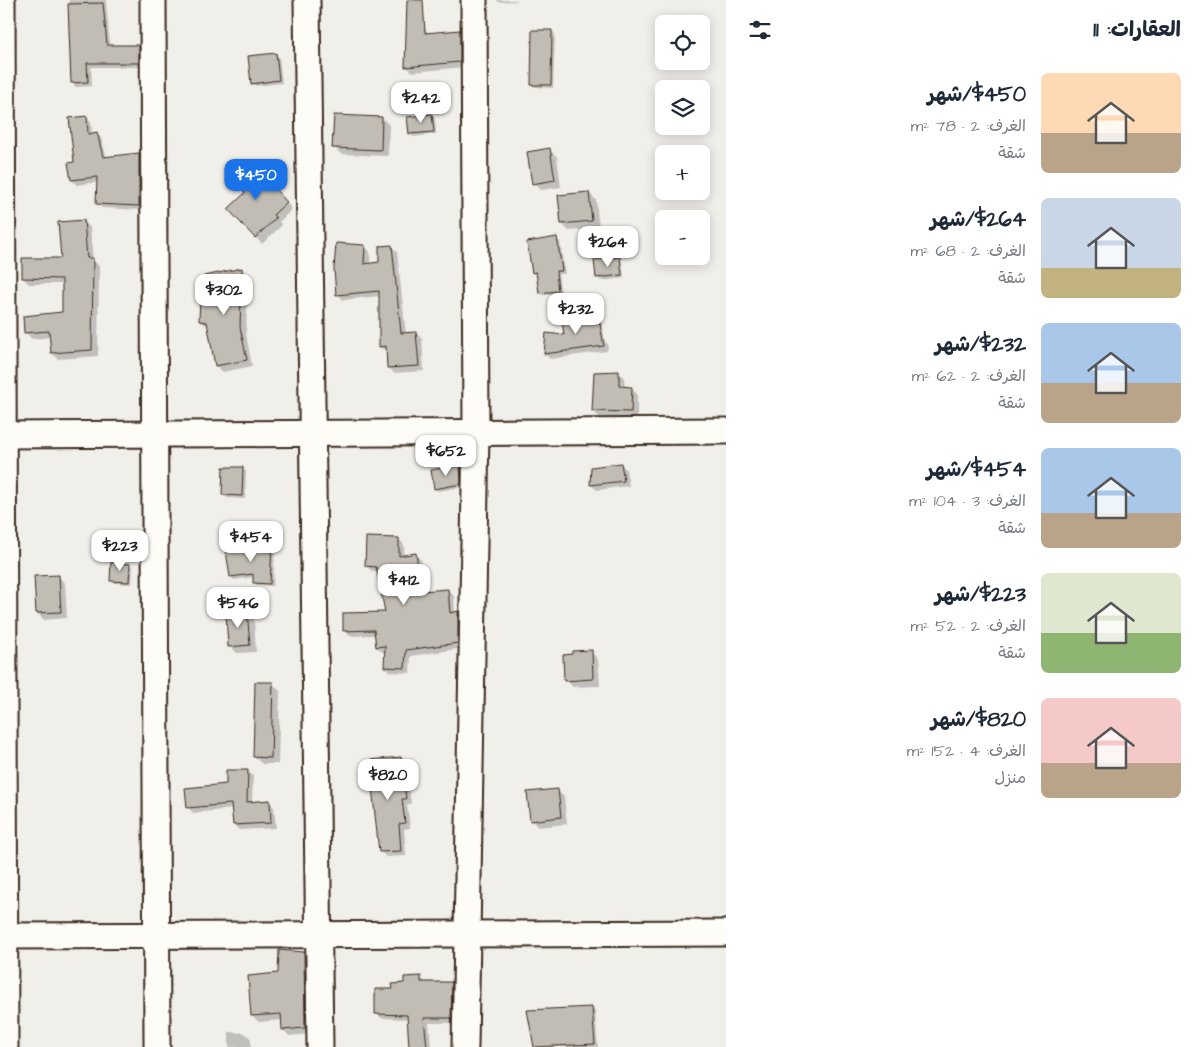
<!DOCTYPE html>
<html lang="ar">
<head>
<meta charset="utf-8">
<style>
  body { margin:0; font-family:"Architects Daughter","Playpen Sans Arabic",sans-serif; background:#f2f2f3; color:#1f2937; direction:rtl; height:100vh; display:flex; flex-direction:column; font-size:19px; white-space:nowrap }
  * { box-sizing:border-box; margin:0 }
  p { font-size:16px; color:#747a83 }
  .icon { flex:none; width:28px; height:28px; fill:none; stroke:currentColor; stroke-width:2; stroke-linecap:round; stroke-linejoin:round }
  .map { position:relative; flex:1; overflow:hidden; direction:ltr }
  .sheet { display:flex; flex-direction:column; background:#fff; width:475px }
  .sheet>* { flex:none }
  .fabs { position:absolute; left:655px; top:15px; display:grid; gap:10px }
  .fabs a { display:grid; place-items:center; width:55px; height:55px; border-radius:8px; background:#fff; box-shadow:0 2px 12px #0003; font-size:25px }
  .price { position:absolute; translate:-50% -42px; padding:0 11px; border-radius:10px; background:#fff; color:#222; font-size:16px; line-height:32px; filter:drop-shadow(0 1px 2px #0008) }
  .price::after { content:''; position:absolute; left:50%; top:30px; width:15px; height:11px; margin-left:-8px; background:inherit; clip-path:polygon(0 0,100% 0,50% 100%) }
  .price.selected { background:#1a73e8; color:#fff }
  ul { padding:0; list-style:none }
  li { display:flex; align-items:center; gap:15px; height:125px; padding:0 20px }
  li span { display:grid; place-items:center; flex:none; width:140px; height:100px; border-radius:8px; color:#555 }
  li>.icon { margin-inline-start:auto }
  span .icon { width:60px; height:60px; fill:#fffc; stroke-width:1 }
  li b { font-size:21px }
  h2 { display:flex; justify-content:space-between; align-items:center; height:60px; padding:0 20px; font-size:21px }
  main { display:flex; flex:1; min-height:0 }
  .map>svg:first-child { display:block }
  .shadow { fill:#0003 }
  .building { fill:#c1bcb4; stroke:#3b2a1e }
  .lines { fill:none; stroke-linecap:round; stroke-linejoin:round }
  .street-casing { stroke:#3b2a1e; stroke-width:29 }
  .street { stroke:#fdfcf7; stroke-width:25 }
</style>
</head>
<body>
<main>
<section class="sheet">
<h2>العقارات: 11<svg class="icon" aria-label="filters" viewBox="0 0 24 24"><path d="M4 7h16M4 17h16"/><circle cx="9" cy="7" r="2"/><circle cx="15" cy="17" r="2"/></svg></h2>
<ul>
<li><span style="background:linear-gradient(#ffd9b3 60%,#b9a48a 0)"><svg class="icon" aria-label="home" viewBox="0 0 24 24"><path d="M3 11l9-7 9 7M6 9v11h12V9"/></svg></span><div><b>$450/شهر</b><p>الغرف: 2 · 78 m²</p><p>شقة</p></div></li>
<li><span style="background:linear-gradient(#c9d6e8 70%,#c2b280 0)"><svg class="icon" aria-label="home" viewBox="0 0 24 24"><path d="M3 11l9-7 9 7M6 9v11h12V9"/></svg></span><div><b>$264/شهر</b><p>الغرف: 2 · 68 m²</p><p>شقة</p></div></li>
<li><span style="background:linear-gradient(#a9c7e8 60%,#b9a48a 0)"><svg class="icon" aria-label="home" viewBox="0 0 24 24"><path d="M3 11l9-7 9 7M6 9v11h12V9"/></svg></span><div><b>$232/شهر</b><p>الغرف: 2 · 62 m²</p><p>شقة</p></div></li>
<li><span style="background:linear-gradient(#a9c7e8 65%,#b9a48a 0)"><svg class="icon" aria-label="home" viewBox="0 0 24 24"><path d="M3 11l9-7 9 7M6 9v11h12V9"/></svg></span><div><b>$454/شهر</b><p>الغرف: 3 · 104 m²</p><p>شقة</p></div></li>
<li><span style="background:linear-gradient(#dfe7d0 60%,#8fb573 0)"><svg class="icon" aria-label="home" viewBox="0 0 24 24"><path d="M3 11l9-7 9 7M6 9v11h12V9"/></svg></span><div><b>$223/شهر</b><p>الغرف: 2 · 52 m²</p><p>شقة</p></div></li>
<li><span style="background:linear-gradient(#f6c9c9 65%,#b9a48a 0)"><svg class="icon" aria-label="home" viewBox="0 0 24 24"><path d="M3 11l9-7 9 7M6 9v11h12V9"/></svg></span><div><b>$820/شهر</b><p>الغرف: 4 · 152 m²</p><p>منزل</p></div></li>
</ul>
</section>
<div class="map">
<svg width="726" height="1047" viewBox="0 0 726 1047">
  <rect width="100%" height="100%" fill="#f1efea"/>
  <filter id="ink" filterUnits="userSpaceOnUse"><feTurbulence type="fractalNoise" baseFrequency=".02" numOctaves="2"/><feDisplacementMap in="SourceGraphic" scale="10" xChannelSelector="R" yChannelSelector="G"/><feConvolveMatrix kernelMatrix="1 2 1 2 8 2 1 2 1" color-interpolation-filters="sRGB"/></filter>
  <g filter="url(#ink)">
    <g class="shadow">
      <polygon points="69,0 106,0 110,46 138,46 142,50 143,67 91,67 92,86 76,87 72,83"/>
      <polygon points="497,0 517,0 517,1 498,2"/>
      <polygon points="424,27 429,34 459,32 465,37 465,67 412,72 406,66"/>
      <polygon points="552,31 555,34 553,88 535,87 532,84"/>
      <polygon points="276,54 279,57 282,83 256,86 252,83"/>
      <polygon points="432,115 435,118 436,134 413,137 410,133"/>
      <polygon points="86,117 91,122 92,135 96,133 101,138 107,158 139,155 144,160 144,210 102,208 97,203 98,182 77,185 72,180 70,164 75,163"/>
      <polygon points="382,118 389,125 388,156 341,154 334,147"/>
      <polygon points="550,150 557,157 561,187 541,190 534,183"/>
      <polygon points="257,171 292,209 279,222 282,225 262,244 230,209 246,193"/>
      <polygon points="589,193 596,200 599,228 569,231 562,224"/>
      <polygon points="84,221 90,228 93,260 99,266 98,356 58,359 52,353 51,337 32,339 26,333 63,313 63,284 29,284 23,278 62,259"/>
      <polygon points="557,239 560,242 565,274 558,274 561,293 543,295 540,292 538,275 533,273"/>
      <polygon points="365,246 370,252 370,264 381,263 391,246 397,252 406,334 416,333 422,339 424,371 394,373 388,367 387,352 380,347 380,296 343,300 338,294"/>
      <polygon points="619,259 622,262 624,278 601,281 597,277"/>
      <polygon points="242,269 248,275 246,334 252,366 223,372 216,366 209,327 200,321 207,297 205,277"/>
      <polygon points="597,316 602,321 605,342 608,344 607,351 550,359 545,354 547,335 566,336"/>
      <polygon points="618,372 624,378 625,388 631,388 637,394 637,418 599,417 593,411"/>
      <polygon points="621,464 626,469 629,486 597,490 591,485 592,468"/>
      <polygon points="460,467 463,470 463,487 438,491 435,488"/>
      <polygon points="243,468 246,472 245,499 227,498 224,495"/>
      <polygon points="399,539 404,545 404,556 415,554 421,560 426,592 448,590 454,596 455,613 458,613 464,618 463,648 411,656 410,673 391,672 385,666 386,652 382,652 377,647 375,635 350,636 344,630 386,613 378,572 372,571 366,566"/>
      <polygon points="272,545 275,548 273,586 257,585 254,582 254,577 234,580 231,576"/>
      <polygon points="130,565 133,568 132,584 115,583 111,580"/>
      <polygon points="58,576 65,583 67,618 44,620 37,613"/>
      <polygon points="247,613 254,620 256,652 237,653 230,646"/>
      <polygon points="591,652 598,659 600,686 573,687 566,680"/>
      <polygon points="273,684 280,691 278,764 262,764 255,757"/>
      <polygon points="400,758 406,763 411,804 407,804 410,828 404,829 406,856 386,857 380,851"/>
      <polygon points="247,771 253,776 252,803 269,802 274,807 276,828 239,830 234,825 233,809 193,813 188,807"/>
      <polygon points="557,790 564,797 567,824 538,827 531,820"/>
      <polygon points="304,953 310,960 311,1034 289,1036 283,1029 282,1020 259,1022 252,1016 279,975"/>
      <polygon points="420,977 426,983 451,983 456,988 456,1023 429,1023 431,1047 410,1047 408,1019 381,1018 376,1013 394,991"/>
      <polygon points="592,1008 595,1011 598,1047 536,1047 528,1011"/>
      <polygon points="229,1032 245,1033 251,1039 251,1047 229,1047"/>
    </g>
    <g class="building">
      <polygon points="407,0 423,0 425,33 460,30 460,62 405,67"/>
      <polygon points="103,3 107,45 139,45 139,63 87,63 88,82 71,83 68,4"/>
      <polygon points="532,30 552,30 551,85 531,85"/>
      <polygon points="276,53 279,80 251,84 248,56"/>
      <polygon points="432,114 434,132 409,134 407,117"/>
      <polygon points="334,115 382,117 381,150 332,148"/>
      <polygon points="87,116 88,134 97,132 103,157 139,153 139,206 96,204 97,177 71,180 68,163 74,162 69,118"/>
      <polygon points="550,148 555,180 532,184 527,152"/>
      <polygon points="251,163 287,202 273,215 276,218 255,238 228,209 245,193 233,174"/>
      <polygon points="589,192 592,221 561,224 558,195"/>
      <polygon points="84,220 87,258 93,258 92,350 51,353 49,331 24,333 23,316 62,312 62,279 22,278 22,258 61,258 58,222"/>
      <polygon points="557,237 562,271 556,271 558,291 539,293 536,272 532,273 527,242"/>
      <polygon points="336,243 365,245 364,264 379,262 379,246 392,245 401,333 416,332 419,366 387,368 386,346 379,347 379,291 336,295 334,269"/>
      <polygon points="620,257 622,275 596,278 594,260"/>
      <polygon points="242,268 240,327 247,360 215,366 207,322 199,321 200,296 205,296 204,276"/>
      <polygon points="598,314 604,346 544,354 546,333 564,335 562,319"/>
      <polygon points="619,371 619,386 632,387 631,412 592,411 594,372"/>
      <polygon points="621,463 624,481 590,485 591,467"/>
      <polygon points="460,465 461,484 434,489 431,470"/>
      <polygon points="223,467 243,467 242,496 222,495"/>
      <polygon points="366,537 399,538 399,556 416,553 422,591 448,589 450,613 458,611 458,643 406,650 405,668 384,667 385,646 376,647 374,630 343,631 343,613 385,612 376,567 365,566"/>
      <polygon points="272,544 270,584 253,583 253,574 230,577 226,551"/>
      <polygon points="111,562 130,564 129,582 110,581"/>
      <polygon points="59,575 61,612 36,613 34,576"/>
      <polygon points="247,611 250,645 228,647 226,613"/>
      <polygon points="592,650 593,679 564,681 563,655 572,654 572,651"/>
      <polygon points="255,682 273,682 271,758 253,757"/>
      <polygon points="401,757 406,799 402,799 405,823 399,824 401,851 379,852 369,760"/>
      <polygon points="226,770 248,770 247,802 270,800 271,823 233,825 231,804 187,808 185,788 226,784"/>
      <polygon points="558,789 561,817 530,821 527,792"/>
      <polygon points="279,950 304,952 305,1028 282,1030 281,1014 251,1016 248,976 278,973"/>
      <polygon points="421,976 421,982 452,982 451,1018 424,1018 427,1047 409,1047 407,1015 375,1014 375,989 393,989 392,984 404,983 404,977"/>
      <polygon points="592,1007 595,1044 534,1047 527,1010"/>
    </g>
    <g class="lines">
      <defs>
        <g id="street">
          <polyline points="2,0 5,1047"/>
          <polyline points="153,0 157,1047"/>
          <polyline points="307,0 320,1047"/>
          <polyline points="0,435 726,431"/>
          <polyline points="0,936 726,933"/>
          <polyline points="465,1047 476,432 474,0"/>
        </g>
      </defs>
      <use href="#street" class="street-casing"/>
      <use href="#street" class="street"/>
    </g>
  </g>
</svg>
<div class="fabs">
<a><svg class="icon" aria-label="locate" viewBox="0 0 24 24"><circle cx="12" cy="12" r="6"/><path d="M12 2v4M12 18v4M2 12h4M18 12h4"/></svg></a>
<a><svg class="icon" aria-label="layers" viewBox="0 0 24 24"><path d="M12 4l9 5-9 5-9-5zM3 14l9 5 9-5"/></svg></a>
<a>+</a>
<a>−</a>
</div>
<b class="price" style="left:421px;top:124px">$242</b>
<b class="price selected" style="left:256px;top:201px">$450</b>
<b class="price" style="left:608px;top:268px">$264</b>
<b class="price" style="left:224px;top:316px">$302</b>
<b class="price" style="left:576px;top:335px">$232</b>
<b class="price" style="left:446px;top:477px">$652</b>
<b class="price" style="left:251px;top:563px">$454</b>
<b class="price" style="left:120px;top:572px">$223</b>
<b class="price" style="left:404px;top:606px">$412</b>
<b class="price" style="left:238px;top:629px">$546</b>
<b class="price" style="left:388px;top:801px">$820</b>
</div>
</main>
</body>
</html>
